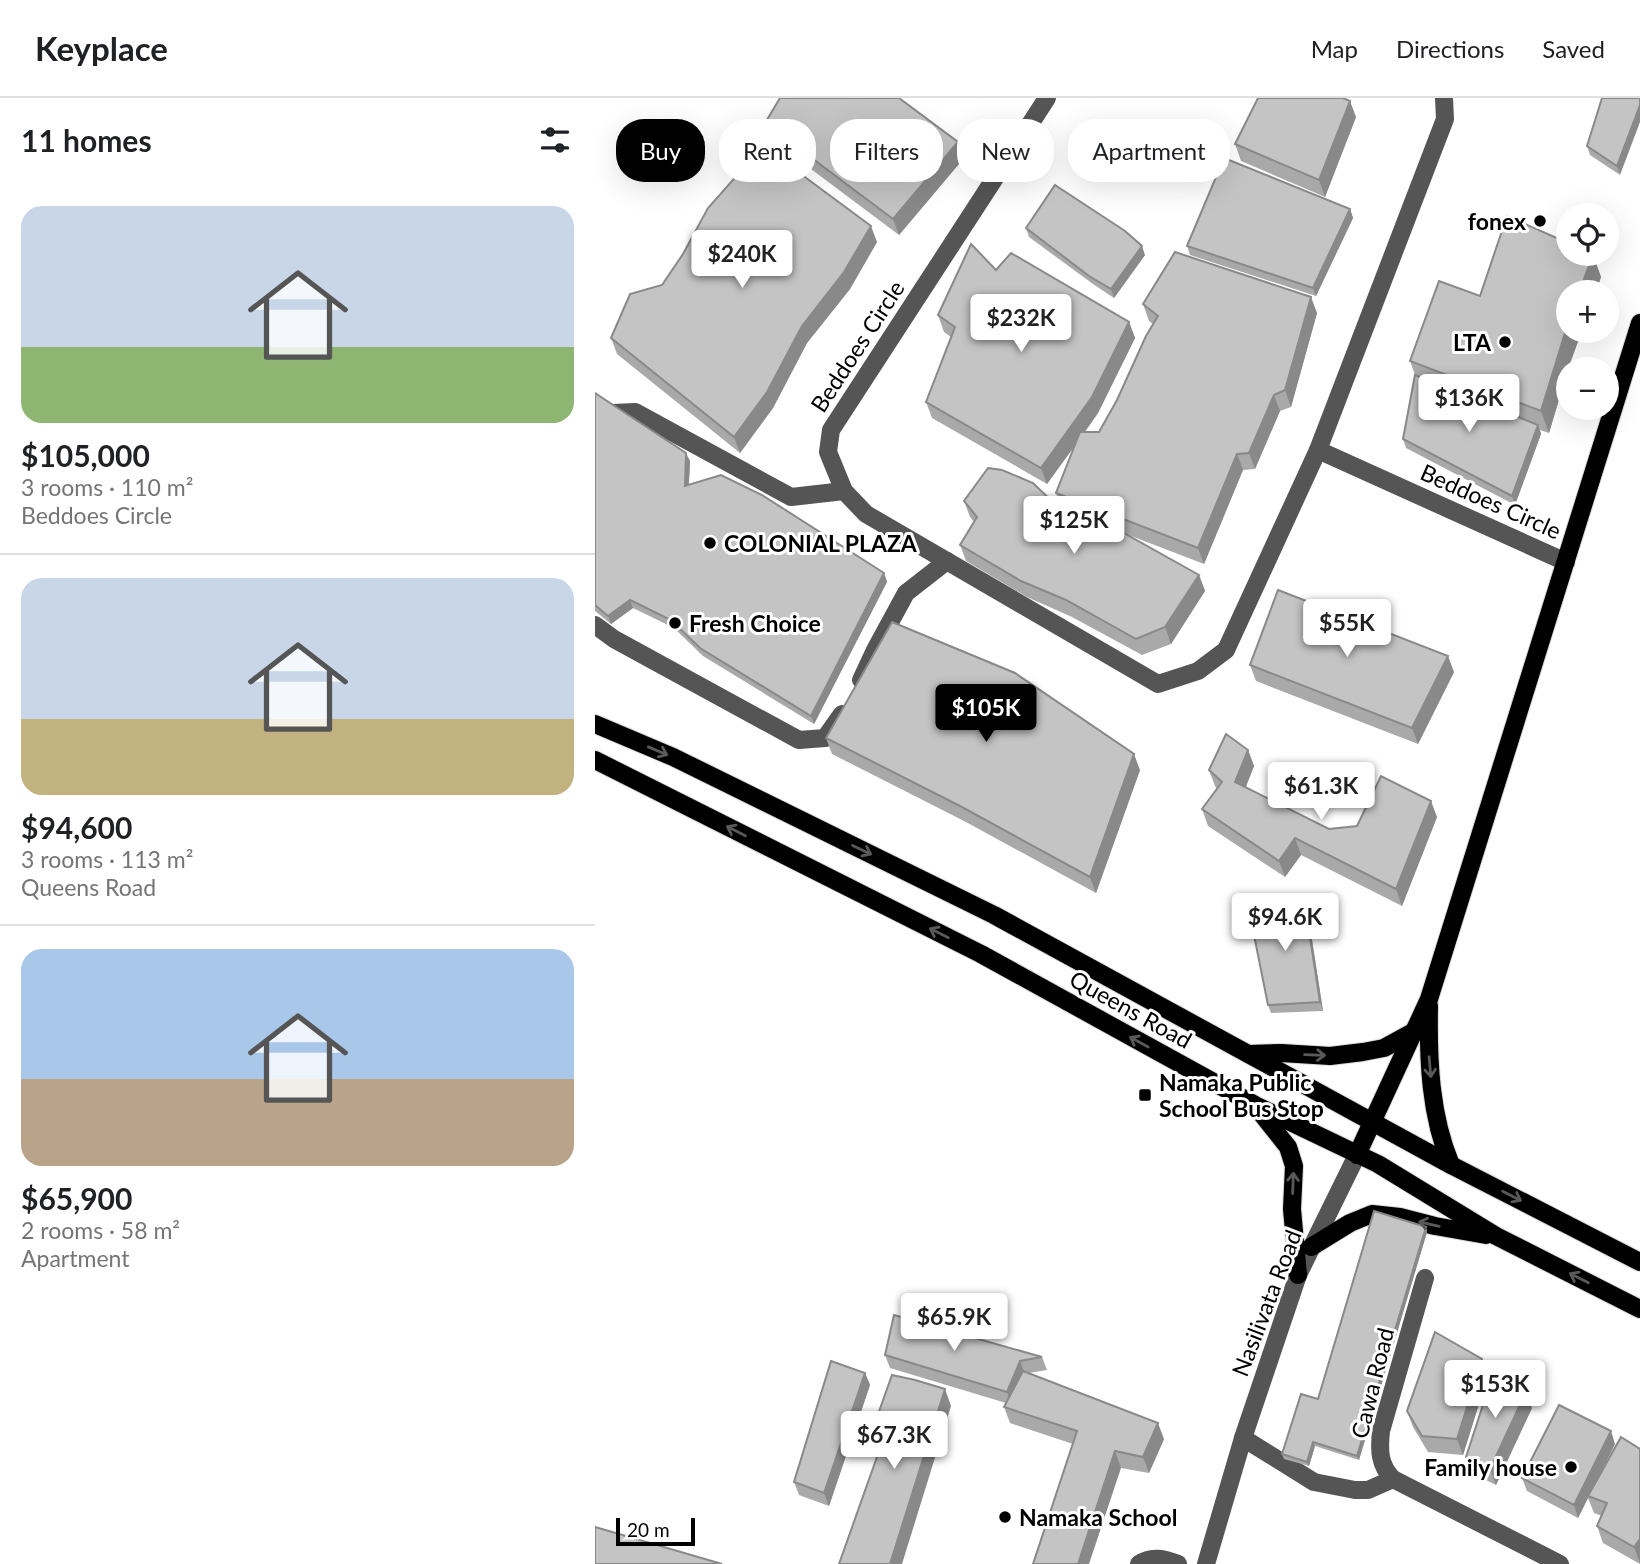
<!DOCTYPE html>
<html lang="en">
<head>
<meta charset="utf-8">
<style>
  body { margin:0; font-family:Lato,sans-serif; background:#f6f6f6; color:#202124; height:100vh; display:flex; flex-direction:column; font-size:26px; white-space:nowrap }
  * { box-sizing:border-box; margin:0 }
  p { font-size:23px; color:#757577 }
  .icon { flex:none; width:38px; height:38px; fill:none; stroke:currentColor; stroke-width:2; stroke-linecap:round; stroke-linejoin:round }
  .map { position:relative; flex:1; overflow:hidden }
  .panel { display:flex; flex-direction:column; background:#fff; width:595px }
  .panel>* { flex:none }
  .banner { position:absolute; left:21px; top:21px; width:665px; height:63px; display:flex; gap:14px }
  .tools { position:absolute; left:961px; top:105px; display:grid; gap:14px }
  .tools a { display:grid; place-items:center; width:63px; height:63px; border-radius:50%; background:#fff; box-shadow:0 7px 28px #0002; font-size:35px }
  .scale { position:absolute; left:21px; bottom:18px; width:79px; box-sizing:border-box; padding-left:7px; border:4px solid #000; border-top:0; font-size:19px; line-height:24px; white-space:nowrap; color:#000; -webkit-text-stroke:5px #fff; paint-order:stroke }
  .price { position:absolute; translate:-50% -60px; padding:0 16px; border-radius:7px; background:#fff; color:#222; font-size:23px; line-height:46px; filter:drop-shadow(0 2px 4px #0008) }
  .price::after { content:''; position:absolute; left:50%; top:42px; width:21px; height:16px; margin-left:-10px; background:inherit; clip-path:polygon(0 0,100% 0,50% 100%) }
  .price.active { background:#000; color:#fff }
  ul { padding:0; list-style:none }
  li { display:grid; align-content:center; gap:14px; height:371px; padding:0 21px }
  li+li { border-top:2px solid #e0e0e0 }
  li span { display:grid; place-items:center; height:217px; border-radius:21px; color:#555 }
  li>.icon { margin-inline-start:auto }
  span .icon { width:126px; height:126px; fill:#fffc; stroke-width:1 }
  li b { font-size:30px }
  h2 { display:flex; justify-content:space-between; align-items:center; height:84px; padding:0 21px; font-size:30px }
  .tag { padding:0 24px; border-radius:28px; background:#fff; box-shadow:0 7px 28px #0002; font-size:24px; line-height:63px }
  .tag.active { background:#000; color:#fff }
  header { display:flex; align-items:center; gap:42px; box-sizing:border-box; height:98px; padding:0 35px; background:#fff; border-bottom:2px solid #e0e0e0 }
  header strong { font-size:33px }
  nav { display:flex; gap:38px; margin-inline-start:auto; font-size:24px }
  main { display:flex; flex:1; min-height:0 }
  .map>svg:first-child { display:block }
  .lines { fill:none; stroke-linecap:round; stroke-linejoin:round }
  .major-casing { stroke:#dbdbdb; stroke-width:20 }
  .minor { stroke:#555; stroke-width:18 }
  .major { stroke:#000; stroke-width:18 }
  .wall { fill:#a9a9a9 }
  .shaded-wall { fill:#898989 }
  .building { fill:#c4c4c4; stroke:#898989; stroke-width:2 }
  .oneway { stroke:#595959 }
  .poi-dot { fill:#000; stroke:#fff; stroke-width:2.5 }
  .labels { text-anchor:middle; dominant-baseline:central; stroke-width:6; stroke-linejoin:round; paint-order:stroke }
  .poi-label { font-size:23px; font-weight:bold; fill:#000; stroke:#fff; text-anchor:start }
  .street-label { font-size:23px; fill:#000; stroke:#fff }
</style>
</head>
<body>
<header>
<strong>Keyplace</strong>
<nav><a>Map</a><a>Directions</a><a>Saved</a></nav>
</header>
<main>
<section class="panel">
<h2>11 homes<svg class="icon" aria-label="filters" viewBox="0 0 24 24"><path d="M4 7h16M4 17h16"/><circle cx="9" cy="7" r="2"/><circle cx="15" cy="17" r="2"/></svg></h2>
<ul>
<li><span style="background:linear-gradient(#c9d6e8 65%,#8fb573 0)"><svg class="icon" aria-label="home" viewBox="0 0 24 24"><path d="M3 11l9-7 9 7M6 9v11h12V9"/></svg></span><div><b>$105,000</b><p>3 rooms · 110 m²</p><p>Beddoes Circle</p></div></li>
<li><span style="background:linear-gradient(#c9d6e8 65%,#c2b280 0)"><svg class="icon" aria-label="home" viewBox="0 0 24 24"><path d="M3 11l9-7 9 7M6 9v11h12V9"/></svg></span><div><b>$94,600</b><p>3 rooms · 113 m²</p><p>Queens Road</p></div></li>
<li><span style="background:linear-gradient(#a9c7e8 60%,#b9a48a 0)"><svg class="icon" aria-label="home" viewBox="0 0 24 24"><path d="M3 11l9-7 9 7M6 9v11h12V9"/></svg></span><div><b>$65,900</b><p>2 rooms · 58 m²</p><p>Apartment</p></div></li>
</ul>
</section>
<div class="map">
<svg width="1045" height="1466" viewBox="0 0 1045 1466">
  <rect width="100%" height="100%" fill="#fff"/>
  <g class="lines">
    <defs>
      <g id="major">
        <polyline points="0,626 78,659 399,817 856,1067 1045,1164"/>
        <polyline points="0,662 386,856 660,1007 783,1066 901,1138 1045,1211"/>
        <path d="M834,908c-1,54 1,109 22,159"/>
        <polyline points="653,956 686,955 735,958 768,954 789,950 820,933"/>
        <polyline points="662,1010 693,1049 699,1068 697,1111 703,1177"/>
        <polyline points="762,1057 834,901 1045,225"/>
        <polyline points="716,1149 755,1125 777,1116 805,1119 840,1128 891,1137"/>
      </g>
    </defs>
    <use href="#major" class="major-casing"/>
    <g class="minor">
      <polyline points="452,0 236,332 233,354 249,393 271,416 563,586 603,573 631,552 723,352 850,21 849,0"/>
      <polyline points="0,321 18,315 40,314 196,399 249,393"/>
      <polyline points="723,352 971,464"/>
      <polyline points="0,527 19,541 204,642 230,640 247,616"/>
      <polyline points="266,582 280,552 311,495 352,463"/>
      <path d="M830,1180l-44,153c-2,19 -2,34 12,48l167,85"/>
      <polyline points="648,1340 719,1384 760,1392 773,1392 798,1381"/>
      <path d="M544,1466c13,-9 26,-5 39,0"/>
      <polyline points="611,1466 648,1340 703,1177 762,1057"/>
    </g>
    <use href="#major" class="major"/>
  </g>
  <g class="wall">
    <polygon points="1007,0 1025,77 995,57 992,48"/>
    <polygon points="761,19 730,99 646,63 640,46"/>
    <polygon points="170,25 363,44 369,60 304,137 176,41"/>
    <polygon points="755,111 758,120 721,198 595,157 592,148"/>
    <polygon points="431,130 550,157 519,200 498,186 434,139"/>
    <polygon points="282,144 255,191 212,245 178,310 145,355 22,256 16,240"/>
    <polygon points="998,157 1006,179 1001,194 973,194 978,255 954,335 945,332 946,336 920,407 811,350 808,341 820,277 815,263 885,198"/>
    <polygon points="401,172 534,224 540,240 503,315 490,334 504,334 522,302 558,226 554,223 548,206 722,215 696,309 685,313 660,371 648,372 609,466 531,436 604,477 610,493 576,546 547,557 477,519 432,499 371,463 365,447 379,424 375,419 369,403 462,408 466,410 461,395 479,349 452,386 337,320 331,304 356,239 349,234 343,217"/>
    <polygon points="0,295 95,363 94,387 289,475 292,484 219,626 108,558 79,530 38,510 16,526 0,513"/>
    <polygon points="655,567 859,574 823,646 661,583"/>
    <polygon points="231,640 545,672 501,795 371,724 237,656"/>
    <polygon points="653,652 659,668 651,689 734,731 842,719 807,808 706,757 690,779 613,728 607,711 622,691 620,688 614,672"/>
    <polygon points="716,807 719,816 717,842 728,913 676,915 673,907"/>
    <polygon points="831,1129 832,1134 764,1362 720,1348 714,1368 689,1361 687,1356"/>
    <polygon points="290,1257 447,1259 452,1272 434,1275 569,1341 554,1375 526,1370 478,1346 415,1325 409,1309 411,1305 295,1270"/>
    <polygon points="270,1275 275,1287 234,1408 204,1397 199,1384"/>
    <polygon points="893,1277 868,1357 833,1354 818,1329 812,1313"/>
    <polygon points="356,1308 289,1339 287,1338 281,1322"/>
    <polygon points="937,1310 901,1387 877,1375 871,1359"/>
    <polygon points="1020,1346 1003,1380 1045,1351 1045,1466 1008,1445 1002,1428 1007,1418 999,1415 993,1400 983,1420 932,1393 927,1380"/>
  </g>
  <g class="shaded-wall">
    <polygon points="755,3 761,19 730,99 724,82"/>
    <polygon points="1045,7 1045,24 1025,77 1022,68"/>
    <polygon points="363,44 369,60 304,137 298,121"/>
    <polygon points="755,111 758,120 721,198 718,190"/>
    <polygon points="276,128 282,144 255,191 212,245 178,310 145,355 139,339 207,228"/>
    <polygon points="547,148 550,157 519,200 516,191"/>
    <polygon points="998,157 1006,179 1001,194 984,194"/>
    <polygon points="716,199 722,215 696,309 690,292"/>
    <polygon points="534,224 540,240 503,315 452,386 446,370"/>
    <polygon points="973,225 973,233 987,233 973,271 954,335 946,313"/>
    <polygon points="679,297 685,313 660,371 654,355"/>
    <polygon points="943,327 946,336 920,407 917,398"/>
    <polygon points="91,355 95,363 93,397 90,388"/>
    <polygon points="642,356 648,372 609,466 603,450"/>
    <polygon points="289,475 292,484 219,626 216,618"/>
    <polygon points="604,477 610,493 576,546 570,529"/>
    <polygon points="35,502 38,510 16,526 13,518"/>
    <polygon points="853,558 859,574 823,646 817,630"/>
    <polygon points="653,652 659,668 646,700 640,684"/>
    <polygon points="539,656 545,672 501,795 495,779"/>
    <polygon points="836,703 842,719 807,808 801,791"/>
    <polygon points="700,740 706,757 690,779 684,763"/>
    <polygon points="716,807 719,816 717,842 728,913 725,904 714,833"/>
    <polygon points="831,1129 832,1134 764,1362 762,1358"/>
    <polygon points="887,1261 893,1277 868,1357 862,1341"/>
    <polygon points="425,1263 430,1276 416,1307 412,1294"/>
    <polygon points="270,1275 275,1287 234,1408 229,1395"/>
    <polygon points="350,1291 356,1308 307,1466 295,1466"/>
    <polygon points="931,1294 937,1310 901,1387 895,1371"/>
    <polygon points="563,1325 569,1341 554,1375 548,1359"/>
    <polygon points="1016,1333 1020,1346 983,1420 979,1407"/>
    <polygon points="718,1344 720,1348 714,1368 712,1364"/>
    <polygon points="520,1353 526,1370 494,1466 483,1466"/>
    <polygon points="1045,1441 1045,1465 1039,1449"/>
  </g>
  <g class="building">
    <polygon points="185,0 304,0 363,44 298,121 170,25"/>
    <polygon points="663,0 748,0 755,3 724,82 640,46"/>
    <polygon points="1007,0 1045,0 1045,7 1022,68 992,48"/>
    <polygon points="168,48 276,128 249,174 207,228 172,294 139,339 16,240 35,196 67,187 88,156 113,110"/>
    <polygon points="629,60 755,111 718,190 592,148"/>
    <polygon points="460,87 530,133 547,148 516,191 494,178 431,130"/>
    <polygon points="912,118 973,145 973,156 998,157 984,194 973,194 973,225 946,313 815,263 844,183 885,198"/>
    <polygon points="376,146 401,172 416,155 534,224 497,299 446,370 331,304 360,229 343,217"/>
    <polygon points="580,154 716,199 690,292 679,297 654,355 642,356 603,450 461,395 485,334 504,334 522,302 551,238 563,218 548,206"/>
    <polygon points="820,277 943,327 917,398 808,341"/>
    <polygon points="0,295 91,355 90,388 126,377 167,397 289,475 216,618 105,550 76,522 35,502 13,518 0,507"/>
    <polygon points="393,370 407,372 438,385 462,408 518,429 604,477 570,529 541,541 471,502 426,483 365,447 382,419 369,403"/>
    <polygon points="683,492 853,558 817,630 655,567"/>
    <polygon points="297,524 420,575 539,656 495,779 365,708 231,640"/>
    <polygon points="631,636 653,652 640,684 734,731 762,728 786,678 836,703 801,791 700,740 684,763 607,711 627,684 614,672"/>
    <polygon points="653,807 716,807 714,833 725,904 673,907"/>
    <polygon points="779,1113 831,1129 762,1358 718,1344 712,1364 687,1356 706,1296 723,1301"/>
    <polygon points="299,1217 447,1259 425,1263 412,1294 290,1257"/>
    <polygon points="840,1234 887,1261 862,1341 827,1338 812,1313"/>
    <polygon points="236,1263 270,1275 229,1395 199,1384"/>
    <polygon points="428,1273 563,1325 548,1359 520,1353 483,1466 438,1466 482,1333 409,1309"/>
    <polygon points="899,1273 931,1294 895,1371 871,1359"/>
    <polygon points="297,1277 320,1282 350,1291 295,1466 244,1466 294,1325 281,1322"/>
    <polygon points="964,1307 1016,1333 979,1407 927,1380"/>
    <polygon points="1026,1339 1045,1351 1045,1441 1039,1449 1002,1428 1012,1405 993,1398"/>
    <polygon points="0,1429 127,1466 0,1466"/>
  </g>
  <defs><path id="oneway-shaft" d="M-6 0H5M1.5-3L5.5 0L1.5 3" fill="none" stroke-width="1.6" stroke-linecap="round" stroke-linejoin="round" transform="scale(1.75)"/></defs>
  <g class="oneway">
    <use href="#oneway-shaft" transform="translate(63 653) rotate(23)"/>
    <use href="#oneway-shaft" transform="translate(141 733) rotate(-153)"/>
    <use href="#oneway-shaft" transform="translate(267 752) rotate(26)"/>
    <use href="#oneway-shaft" transform="translate(344 835) rotate(-153)"/>
    <use href="#oneway-shaft" transform="translate(544 944) rotate(-151)"/>
    <use href="#oneway-shaft" transform="translate(720 957) rotate(2)"/>
    <use href="#oneway-shaft" transform="translate(835 969) rotate(85)"/>
    <use href="#oneway-shaft" transform="translate(698 1085) rotate(-88)"/>
    <use href="#oneway-shaft" transform="translate(917 1098) rotate(27)"/>
    <use href="#oneway-shaft" transform="translate(834 1126) rotate(-167)"/>
    <use href="#oneway-shaft" transform="translate(984 1180) rotate(-153)"/>
  </g>
  <g class="poi-dot">
    <circle cx="945" cy="123" r="7"/>
    <circle cx="910" cy="244" r="7"/>
    <circle cx="115" cy="445" r="7"/>
    <circle cx="80" cy="525" r="7"/>
    <rect x="543" y="990" width="14" height="14" rx="3.5"/>
    <circle cx="976" cy="1369" r="7"/>
    <circle cx="410" cy="1419" r="7"/>
  </g>
  <g class="labels">
    <g class="poi-label">
      <text x="931" y="123" text-anchor="end">fonex</text>
      <text x="896" y="244" text-anchor="end">LTA</text>
      <text x="129" y="445">COLONIAL PLAZA</text>
      <text x="94" y="525">Fresh Choice</text>
      <text x="564" y="984">Namaka Public<tspan x="564" dy="26">School Bus Stop</tspan></text>
      <text x="962" y="1369" text-anchor="end">Family house</text>
      <text x="424" y="1419">Namaka School</text>
    </g>
    <g class="street-label">
      <text transform="translate(262 248) rotate(-57)">Beddoes Circle</text>
      <text transform="translate(896 403) rotate(24)">Beddoes Circle</text>
      <text transform="translate(536 911) rotate(29)">Queens Road</text>
      <text transform="translate(671 1205) rotate(-69)">Nasilivata Road</text>
      <text transform="translate(777 1285) rotate(-76)">Cawa Road</text>
    </g>
  </g>
</svg>
<div class="tools">
<a><svg class="icon" aria-label="locate" viewBox="0 0 24 24"><circle cx="12" cy="12" r="6"/><path d="M12 2v4M12 18v4M2 12h4M18 12h4"/></svg></a>
<a>+</a>
<a>−</a>
</div>
<div class="scale">20 m</div>
<b class="price" style="left:147px;top:192px">$240K</b>
<b class="price" style="left:426px;top:256px">$232K</b>
<b class="price" style="left:874px;top:336px">$136K</b>
<b class="price" style="left:479px;top:458px">$125K</b>
<b class="price" style="left:752px;top:561px">$55K</b>
<b class="price active" style="left:391px;top:646px">$105K</b>
<b class="price" style="left:726px;top:724px">$61.3K</b>
<b class="price" style="left:690px;top:855px">$94.6K</b>
<b class="price" style="left:359px;top:1255px">$65.9K</b>
<b class="price" style="left:900px;top:1322px">$153K</b>
<b class="price" style="left:299px;top:1373px">$67.3K</b>
<div class="banner">
<a class="tag active">Buy</a>
<a class="tag">Rent</a>
<a class="tag">Filters</a>
<a class="tag">New</a>
<a class="tag">Apartment</a>
</div>
</div>
</main>
</body>
</html>
